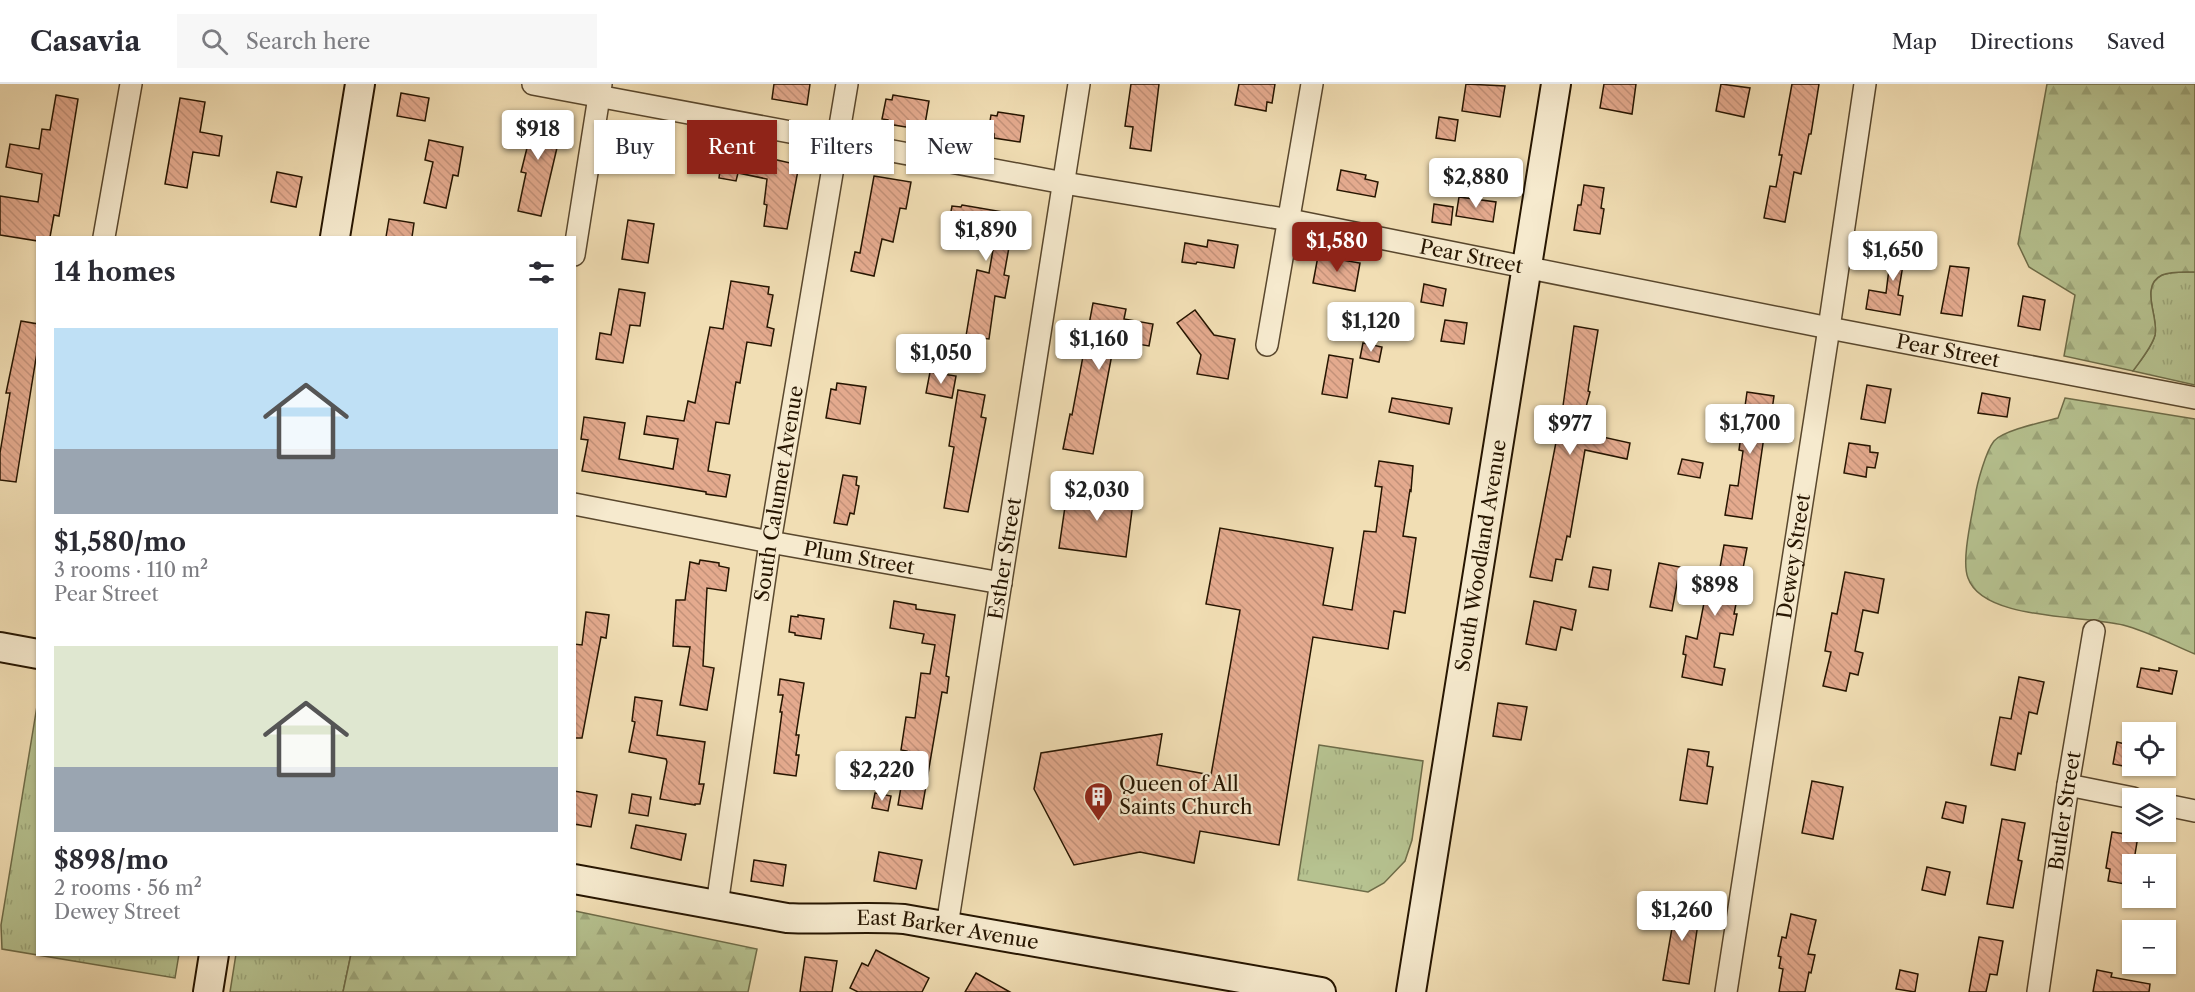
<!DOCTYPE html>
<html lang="en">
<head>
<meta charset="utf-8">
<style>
  body { margin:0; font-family:"Libre Caslon Text",serif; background:#f7f7f7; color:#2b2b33; height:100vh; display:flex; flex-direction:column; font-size:22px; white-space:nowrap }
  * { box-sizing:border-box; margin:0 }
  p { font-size:20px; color:#7c7c81 }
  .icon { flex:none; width:33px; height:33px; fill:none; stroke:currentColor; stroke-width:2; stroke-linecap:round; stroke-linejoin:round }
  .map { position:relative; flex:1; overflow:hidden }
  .sheet { position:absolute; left:36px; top:152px; width:540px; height:720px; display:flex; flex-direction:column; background:#fff; border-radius:0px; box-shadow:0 2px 4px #0004 }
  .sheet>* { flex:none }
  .guide { position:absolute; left:594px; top:36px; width:570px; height:54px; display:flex; gap:12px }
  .buttons { position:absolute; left:2122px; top:638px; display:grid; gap:12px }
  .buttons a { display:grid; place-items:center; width:54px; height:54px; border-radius:0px; background:#fff; box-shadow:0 2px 4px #0004; font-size:30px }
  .price { position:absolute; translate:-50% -51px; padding:0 14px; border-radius:6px; background:#fff; color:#222; font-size:20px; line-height:39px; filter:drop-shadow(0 2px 3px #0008) }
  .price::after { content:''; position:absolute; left:50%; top:36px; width:18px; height:14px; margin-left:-9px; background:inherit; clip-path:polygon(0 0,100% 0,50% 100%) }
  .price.on { background:#8f2418; color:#fff }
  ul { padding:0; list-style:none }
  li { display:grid; align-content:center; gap:12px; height:318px; padding:0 18px }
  li span { display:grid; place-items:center; height:186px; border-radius:0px; color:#555 }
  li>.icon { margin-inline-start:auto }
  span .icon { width:108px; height:108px; fill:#fffc; stroke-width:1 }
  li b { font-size:26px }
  h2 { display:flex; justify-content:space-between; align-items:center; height:72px; padding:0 18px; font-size:26px }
  .tag { padding:0 21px; border-radius:0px; background:#fff; box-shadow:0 2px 4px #0004; font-size:21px; line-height:54px }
  .tag.on { background:#8f2418; color:#fff }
  header { display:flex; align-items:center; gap:36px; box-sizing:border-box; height:84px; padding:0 30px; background:#fff; border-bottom:2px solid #e1e1e2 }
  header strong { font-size:28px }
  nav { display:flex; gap:33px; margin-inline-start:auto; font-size:21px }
  .search { width:420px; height:54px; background:#f7f7f7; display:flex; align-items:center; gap:15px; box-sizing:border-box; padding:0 21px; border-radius:0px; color:#7c7c81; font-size:22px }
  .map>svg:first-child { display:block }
  .grass { fill:url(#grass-tufts); stroke:#6e6c48; stroke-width:1.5 }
  .forest { fill:url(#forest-firs); stroke:#6e6c48; stroke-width:1.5 }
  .building { fill:url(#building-back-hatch); stroke:#261500; stroke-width:1.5 }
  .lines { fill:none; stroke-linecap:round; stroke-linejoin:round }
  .street-casing { stroke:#59472d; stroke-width:24 }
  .secondary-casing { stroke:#261500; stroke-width:32 }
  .street { stroke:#f6eace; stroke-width:21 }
  .secondary { stroke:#f6eace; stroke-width:28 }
  .labels { text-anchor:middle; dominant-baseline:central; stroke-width:4.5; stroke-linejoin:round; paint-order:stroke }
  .street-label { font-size:20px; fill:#261500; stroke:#f6eace }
  .poi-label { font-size:20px; fill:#261500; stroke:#f6eace; text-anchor:start }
</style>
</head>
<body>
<header>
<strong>Casavia</strong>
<div class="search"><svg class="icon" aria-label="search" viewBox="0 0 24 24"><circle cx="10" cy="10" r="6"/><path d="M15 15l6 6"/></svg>Search here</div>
<nav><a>Map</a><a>Directions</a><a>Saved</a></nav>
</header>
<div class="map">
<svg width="2195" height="908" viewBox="0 0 2195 908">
  <defs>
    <pattern id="grass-tufts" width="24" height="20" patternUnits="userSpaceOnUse" patternTransform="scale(1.5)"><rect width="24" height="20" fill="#b6c290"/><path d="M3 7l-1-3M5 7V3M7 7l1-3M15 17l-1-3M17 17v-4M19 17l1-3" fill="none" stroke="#9ca67a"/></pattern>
    <pattern id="forest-firs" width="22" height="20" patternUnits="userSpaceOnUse" patternTransform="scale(1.5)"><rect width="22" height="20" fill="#b6c290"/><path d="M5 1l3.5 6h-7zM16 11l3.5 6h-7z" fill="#9ca67a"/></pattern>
    <pattern id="building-back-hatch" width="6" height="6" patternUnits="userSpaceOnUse" patternTransform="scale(1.5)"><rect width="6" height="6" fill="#e4aa8e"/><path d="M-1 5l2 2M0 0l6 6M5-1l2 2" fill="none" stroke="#c39179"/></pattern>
  </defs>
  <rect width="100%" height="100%" fill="#f1deb4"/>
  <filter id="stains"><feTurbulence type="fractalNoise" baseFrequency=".00333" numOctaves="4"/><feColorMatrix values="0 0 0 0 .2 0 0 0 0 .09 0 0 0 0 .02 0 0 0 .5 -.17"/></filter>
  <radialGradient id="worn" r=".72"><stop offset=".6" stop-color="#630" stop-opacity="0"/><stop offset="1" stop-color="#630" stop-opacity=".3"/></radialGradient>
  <g class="grass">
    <path d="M2195,188v113l-62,-14c7,-10 19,-24 22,-36 4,-18 -16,-49 7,-60 9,-4 24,-3 33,-3z"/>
    <polygon points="37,622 38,870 179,870 175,894 2,865 1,841"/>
    <polygon points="1319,661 1423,677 1412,756 1405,777 1384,799 1368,808 1298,796"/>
    <polygon points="236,870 351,870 343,908 230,908"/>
  </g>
  <g class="forest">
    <path d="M2047,0h148v188c-9,0 -24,-1 -33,3 -23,11 -3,42 -7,60 -3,12 -15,26 -22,36l-69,-15 11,-61 -46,-28 -11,-23z"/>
    <path d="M2065,314l130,21v235c-22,-9 -48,-23 -72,-29 -37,-10 -140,-4 -155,-47 -7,-17 4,-62 7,-81 2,-14 11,-46 19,-56 10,-11 49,-19 64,-23z"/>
    <polygon points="575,827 757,865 748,908 343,908 351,870 574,870"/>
  </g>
  <g class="building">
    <polygon points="774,0 810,0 807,21 772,15"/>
    <polygon points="1131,0 1159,0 1151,67 1130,64 1133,43 1125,42"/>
    <polygon points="1239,0 1275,0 1272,19 1267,18 1266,27 1235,21"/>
    <polygon points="1466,0 1505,2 1500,33 1462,27"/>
    <polygon points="1604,0 1636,0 1632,30 1600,24"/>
    <polygon points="1721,0 1750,4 1744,33 1716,27"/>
    <polygon points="1792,0 1819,0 1811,50 1809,50 1801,90 1794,88 1785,138 1764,134 1770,102 1776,103 1782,71 1779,71"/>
    <polygon points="401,9 429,14 425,37 397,32"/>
    <polygon points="56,11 78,15 59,132 54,131 50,153 38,153 38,157 0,151 0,112 38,118 42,90 6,83 10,60 39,65 42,45 50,46"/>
    <polygon points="893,11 929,17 924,46 888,40 888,36 882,35 886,15 892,16"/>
    <polygon points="180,14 205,18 200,48 222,52 219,72 193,68 187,104 165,100"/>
    <polygon points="998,28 1024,32 1020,58 994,54 994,50 988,49 991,31 997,32"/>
    <polygon points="524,31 563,38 541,132 518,127 526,89 521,88 529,56 519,54"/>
    <polygon points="1439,33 1458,36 1455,57 1436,54"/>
    <polygon points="621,47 648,52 645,74 617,69"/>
    <polygon points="429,56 463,63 458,92 453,91 446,124 424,119 433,78 425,76"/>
    <polygon points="722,73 763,80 764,73 799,81 787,145 764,142 767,121 764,120 767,95 738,89 736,97 719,94"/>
    <polygon points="1341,86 1366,91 1365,95 1378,98 1375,113 1337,106"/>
    <polygon points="277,88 302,93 296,123 271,118"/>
    <polygon points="874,92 911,98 906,125 900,124 893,158 882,155 874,192 851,187 855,168 860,169"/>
    <polygon points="1584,101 1604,104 1601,124 1604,125 1600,150 1574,146 1578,121 1581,121"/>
    <polygon points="1459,113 1496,118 1493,138 1456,132"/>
    <polygon points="1434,120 1453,123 1451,141 1432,138"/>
    <polygon points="962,121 1015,130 1004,191 1009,192 1005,214 995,212 989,255 966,252 977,186 989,189 995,154 957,148 958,145 948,144 952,122 961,123"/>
    <polygon points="389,135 414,139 412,153 386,153"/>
    <polygon points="628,136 654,140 648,179 622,175"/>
    <polygon points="1208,156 1238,161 1234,184 1197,178 1196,180 1182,178 1185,159 1207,163"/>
    <polygon points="1892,161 1919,165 1917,183 1903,181 1898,211 1903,212 1900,231 1866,225 1869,206 1886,209"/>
    <polygon points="1318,172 1360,179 1355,207 1313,199"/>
    <polygon points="1950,182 1969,184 1962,232 1941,229"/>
    <polygon points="731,197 769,203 768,210 773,211 767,243 774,245 771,262 747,258 740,299 736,298 729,340 716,338 708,387 730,391 726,413 706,410 706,408 582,387 588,356 581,355 584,333 625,339 619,375 673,385 678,355 644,350 647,332 684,337 688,317 695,319 710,243 723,245"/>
    <polygon points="1424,200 1446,205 1443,222 1421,218"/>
    <polygon points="619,205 645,209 640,242 630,241 623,279 596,275 600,249 611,251"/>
    <polygon points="2023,212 2045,216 2040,246 2018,242"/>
    <polygon points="1093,219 1126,225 1124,235 1153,240 1149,262 1120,257 1118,266 1113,265 1093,370 1063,365 1070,330 1072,331"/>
    <polygon points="1195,226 1214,251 1235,255 1228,295 1197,290 1201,271 1177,239"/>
    <polygon points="1445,236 1467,239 1464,260 1441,257"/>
    <polygon points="21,237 38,240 38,262 16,398 0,396 0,369 10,309 6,309"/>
    <polygon points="1574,242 1598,246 1588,307 1590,308 1586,323 1594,324 1589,350 1630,359 1627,375 1585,366 1570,453 1567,452 1562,476 1556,475 1552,497 1530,493 1563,322"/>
    <polygon points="1363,259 1382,263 1379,278 1360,274"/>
    <polygon points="1329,271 1353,275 1347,314 1322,310"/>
    <polygon points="930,288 956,292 952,314 926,309"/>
    <polygon points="837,299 866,303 860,340 826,334 831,305 836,306"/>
    <polygon points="1867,301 1891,305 1885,339 1861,335"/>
    <polygon points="958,306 985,311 981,333 986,334 968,428 944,424 954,363 949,362"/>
    <polygon points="1747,308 1774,312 1771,333 1767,332 1752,435 1725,431 1730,401 1738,402 1743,367 1739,366"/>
    <polygon points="1982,309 2010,314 2007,333 1978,329"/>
    <polygon points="1392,314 1452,324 1449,340 1389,328"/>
    <polygon points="1849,359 1870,362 1870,368 1878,369 1875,384 1867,383 1866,393 1844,389"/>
    <polygon points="1682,375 1703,379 1700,394 1678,390"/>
    <polygon points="1379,377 1413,382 1411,407 1410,406 1403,452 1416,454 1405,529 1394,527 1388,565 1313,553 1279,761 1200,747 1194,779 1140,768 1074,781 1034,705 1041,669 1162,650 1157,681 1211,691 1240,526 1206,520 1220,444 1333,464 1323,521 1352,526 1364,447 1376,448 1382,403 1375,402"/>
    <polygon points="843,391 857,393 856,401 859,402 854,430 850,429 847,441 834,439"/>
    <polygon points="1068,402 1134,411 1126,473 1059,464"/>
    <polygon points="1724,461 1747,464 1734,530 1737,530 1733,551 1720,549 1714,583 1725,585 1722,601 1682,593 1686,571 1683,570 1686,552 1697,555 1704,519 1691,501 1702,494 1714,497 1714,494 1718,495"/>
    <polygon points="700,476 719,479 719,482 729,484 726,507 707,504 703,582 714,584 707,626 680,621 690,563 673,562 676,516 685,516 690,478 699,480"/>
    <polygon points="1659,479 1680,483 1672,527 1650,523"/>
    <polygon points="1593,483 1611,486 1608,506 1589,503"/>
    <polygon points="1845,488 1884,495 1878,529 1863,526 1855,567 1863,569 1858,591 1850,589 1846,607 1823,602 1831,568 1825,567 1832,529 1837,530"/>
    <polygon points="894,517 916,521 916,525 955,531 946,592 949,593 947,609 942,608 922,725 898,721 907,667 901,666 906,633 915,634 921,589 930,590 935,561 922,559 924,550 890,544"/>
    <polygon points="1534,517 1576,526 1572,546 1561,543 1556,566 1526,560"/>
    <polygon points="586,528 609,531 606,554 601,553 582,654 574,654 574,560 582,561"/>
    <polygon points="798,531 824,535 821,555 795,551 795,549 789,548 791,532 798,533"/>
    <polygon points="2141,584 2159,587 2159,584 2177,587 2172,610 2137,603"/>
    <polygon points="2019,593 2044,598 2037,630 2029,628 2021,670 2018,669 2015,686 1991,681 2000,633 2011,635"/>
    <polygon points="780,595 804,599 796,651 799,651 796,671 799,671 796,692 774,689 782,628 780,628 783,611 778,611"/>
    <polygon points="635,613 662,617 657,651 705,658 699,700 704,700 700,720 695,720 695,721 660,715 667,678 666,675 629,668 635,638 632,637"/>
    <polygon points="1498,619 1527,623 1521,656 1493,652"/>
    <polygon points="2117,658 2133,662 2133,684 2113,680"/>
    <polygon points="1688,665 1709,668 1707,682 1713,683 1707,720 1680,716"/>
    <polygon points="1812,697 1843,703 1833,755 1802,749"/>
    <polygon points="574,707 597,711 591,743 574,740"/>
    <polygon points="875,709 891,712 888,727 872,724"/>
    <polygon points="632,710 651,713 648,732 629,729"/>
    <polygon points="1946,718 1966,722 1963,739 1942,734"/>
    <polygon points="2002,735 2025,739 2018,776 2022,777 2013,824 1987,820"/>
    <polygon points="636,741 686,750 681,776 631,764"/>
    <polygon points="2112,748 2138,752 2130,801 2108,797 2110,785 2106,784"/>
    <polygon points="879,768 922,776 916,805 874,797"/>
    <polygon points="754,776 786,781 783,802 751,797"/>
    <polygon points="1927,783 1950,788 1945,811 1922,806"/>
    <polygon points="1677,815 1701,819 1689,900 1663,896"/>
    <polygon points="1791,830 1816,836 1808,870 1815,871 1811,889 1809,888 1805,908 1779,908 1783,885 1779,884 1781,873 1778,872 1782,853 1786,854"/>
    <polygon points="1979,853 2003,857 1997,891 1990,890 1986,908 1969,908"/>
    <polygon points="876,866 929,894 922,908 858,908 850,904 862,879 868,882"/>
    <polygon points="805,873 837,877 832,908 800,908"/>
    <polygon points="1900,886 1918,890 1915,908 1896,905"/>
    <polygon points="2097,886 2112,889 2111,893 2150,900 2149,908 2093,908"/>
    <polygon points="976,889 1010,908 965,908"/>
  </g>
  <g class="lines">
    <defs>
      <g id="street">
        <path id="s1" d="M533,0l531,99 226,37 539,108 366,70"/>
        <polyline points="104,153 131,0"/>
        <polyline points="574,171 601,0"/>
        <polyline points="1267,261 1312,0"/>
        <path id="s2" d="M574,420l196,38 231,41"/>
        <polyline points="2068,701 2133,714"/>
        <polyline points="2166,721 2195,727"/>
        <path id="s3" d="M717,821l53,-363 77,-458"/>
        <path id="s4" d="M947,842l132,-842"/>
        <path id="s5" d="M1726,908l103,-664 36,-244"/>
        <path id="s6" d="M2038,908l30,-207 26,-154"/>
      </g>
      <g id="secondary">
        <polyline points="335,153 360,0"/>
        <polyline points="0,563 38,570"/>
        <path id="s7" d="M574,795l213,39c39,2 78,-2 117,1l417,73"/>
        <polyline points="208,908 214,870"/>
        <path id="s8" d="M1411,908l145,-908"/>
      </g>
    </defs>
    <use href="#street" class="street-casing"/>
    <use href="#secondary" class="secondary-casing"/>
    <use href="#street" class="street"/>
    <use href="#secondary" class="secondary"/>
  </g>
  <defs>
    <symbol id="building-pin" viewBox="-11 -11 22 30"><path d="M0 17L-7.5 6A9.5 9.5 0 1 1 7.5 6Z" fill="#8f2418" stroke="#f6eace"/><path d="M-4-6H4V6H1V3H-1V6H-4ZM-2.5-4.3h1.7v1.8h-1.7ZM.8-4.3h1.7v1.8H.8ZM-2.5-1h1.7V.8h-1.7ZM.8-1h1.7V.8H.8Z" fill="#fff"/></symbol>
  </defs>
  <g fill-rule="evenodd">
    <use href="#building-pin" x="1082" y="696" width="33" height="45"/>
  </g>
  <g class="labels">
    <g class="street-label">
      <text stroke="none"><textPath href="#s1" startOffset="954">Pear Street</textPath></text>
      <text stroke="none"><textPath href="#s1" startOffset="1440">Pear Street</textPath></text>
      <text stroke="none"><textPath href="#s3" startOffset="416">South Calumet Avenue</textPath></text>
      <text stroke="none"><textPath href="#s8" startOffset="442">South Woodland Avenue</textPath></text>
      <text stroke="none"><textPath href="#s5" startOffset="441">Dewey Street</textPath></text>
      <text stroke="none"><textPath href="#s2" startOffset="290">Plum Street</textPath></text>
      <text stroke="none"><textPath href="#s4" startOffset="372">Esther Street</textPath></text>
      <text stroke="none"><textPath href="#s6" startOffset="183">Butler Street</textPath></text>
      <text stroke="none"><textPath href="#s7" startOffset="378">East Barker Avenue</textPath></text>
    </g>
    <g class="poi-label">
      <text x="1119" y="700">Queen of All<tspan x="1119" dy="23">Saints Church</tspan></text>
    </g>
  </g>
  <rect width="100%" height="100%" filter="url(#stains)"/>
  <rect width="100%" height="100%" fill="url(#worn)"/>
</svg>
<div class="buttons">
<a><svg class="icon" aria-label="locate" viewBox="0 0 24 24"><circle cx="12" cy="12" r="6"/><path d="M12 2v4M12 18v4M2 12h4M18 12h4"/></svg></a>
<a><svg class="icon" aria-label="layers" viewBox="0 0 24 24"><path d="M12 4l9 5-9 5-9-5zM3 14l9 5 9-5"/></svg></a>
<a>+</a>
<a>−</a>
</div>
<b class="price" style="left:538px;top:77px">$918</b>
<b class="price" style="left:1476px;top:125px">$2,880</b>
<b class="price" style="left:986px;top:178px">$1,890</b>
<b class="price on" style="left:1337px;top:189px">$1,580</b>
<b class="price" style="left:1893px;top:198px">$1,650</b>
<b class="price" style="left:1371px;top:269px">$1,120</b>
<b class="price" style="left:1099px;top:287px">$1,160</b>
<b class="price" style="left:941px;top:301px">$1,050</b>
<b class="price" style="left:1750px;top:371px">$1,700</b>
<b class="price" style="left:1570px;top:372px">$977</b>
<b class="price" style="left:1097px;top:438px">$2,030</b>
<b class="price" style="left:1715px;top:533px">$898</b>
<b class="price" style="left:882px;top:718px">$2,220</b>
<b class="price" style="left:1682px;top:858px">$1,260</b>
<div class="guide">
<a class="tag">Buy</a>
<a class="tag on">Rent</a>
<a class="tag">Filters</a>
<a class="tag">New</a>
</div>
<section class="sheet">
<h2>14 homes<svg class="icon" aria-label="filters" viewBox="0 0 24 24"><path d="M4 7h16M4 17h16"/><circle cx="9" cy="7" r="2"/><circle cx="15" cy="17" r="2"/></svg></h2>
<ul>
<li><span style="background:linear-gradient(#bfe0f5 65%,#9aa5b1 0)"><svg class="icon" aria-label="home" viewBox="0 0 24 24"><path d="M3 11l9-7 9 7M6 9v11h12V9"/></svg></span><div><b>$1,580/mo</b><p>3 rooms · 110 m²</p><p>Pear Street</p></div></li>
<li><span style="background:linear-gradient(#dfe7d0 65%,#9aa5b1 0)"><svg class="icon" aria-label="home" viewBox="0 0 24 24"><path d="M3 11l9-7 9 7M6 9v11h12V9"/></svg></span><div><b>$898/mo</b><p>2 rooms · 56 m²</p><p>Dewey Street</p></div></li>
</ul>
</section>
</div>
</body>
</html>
